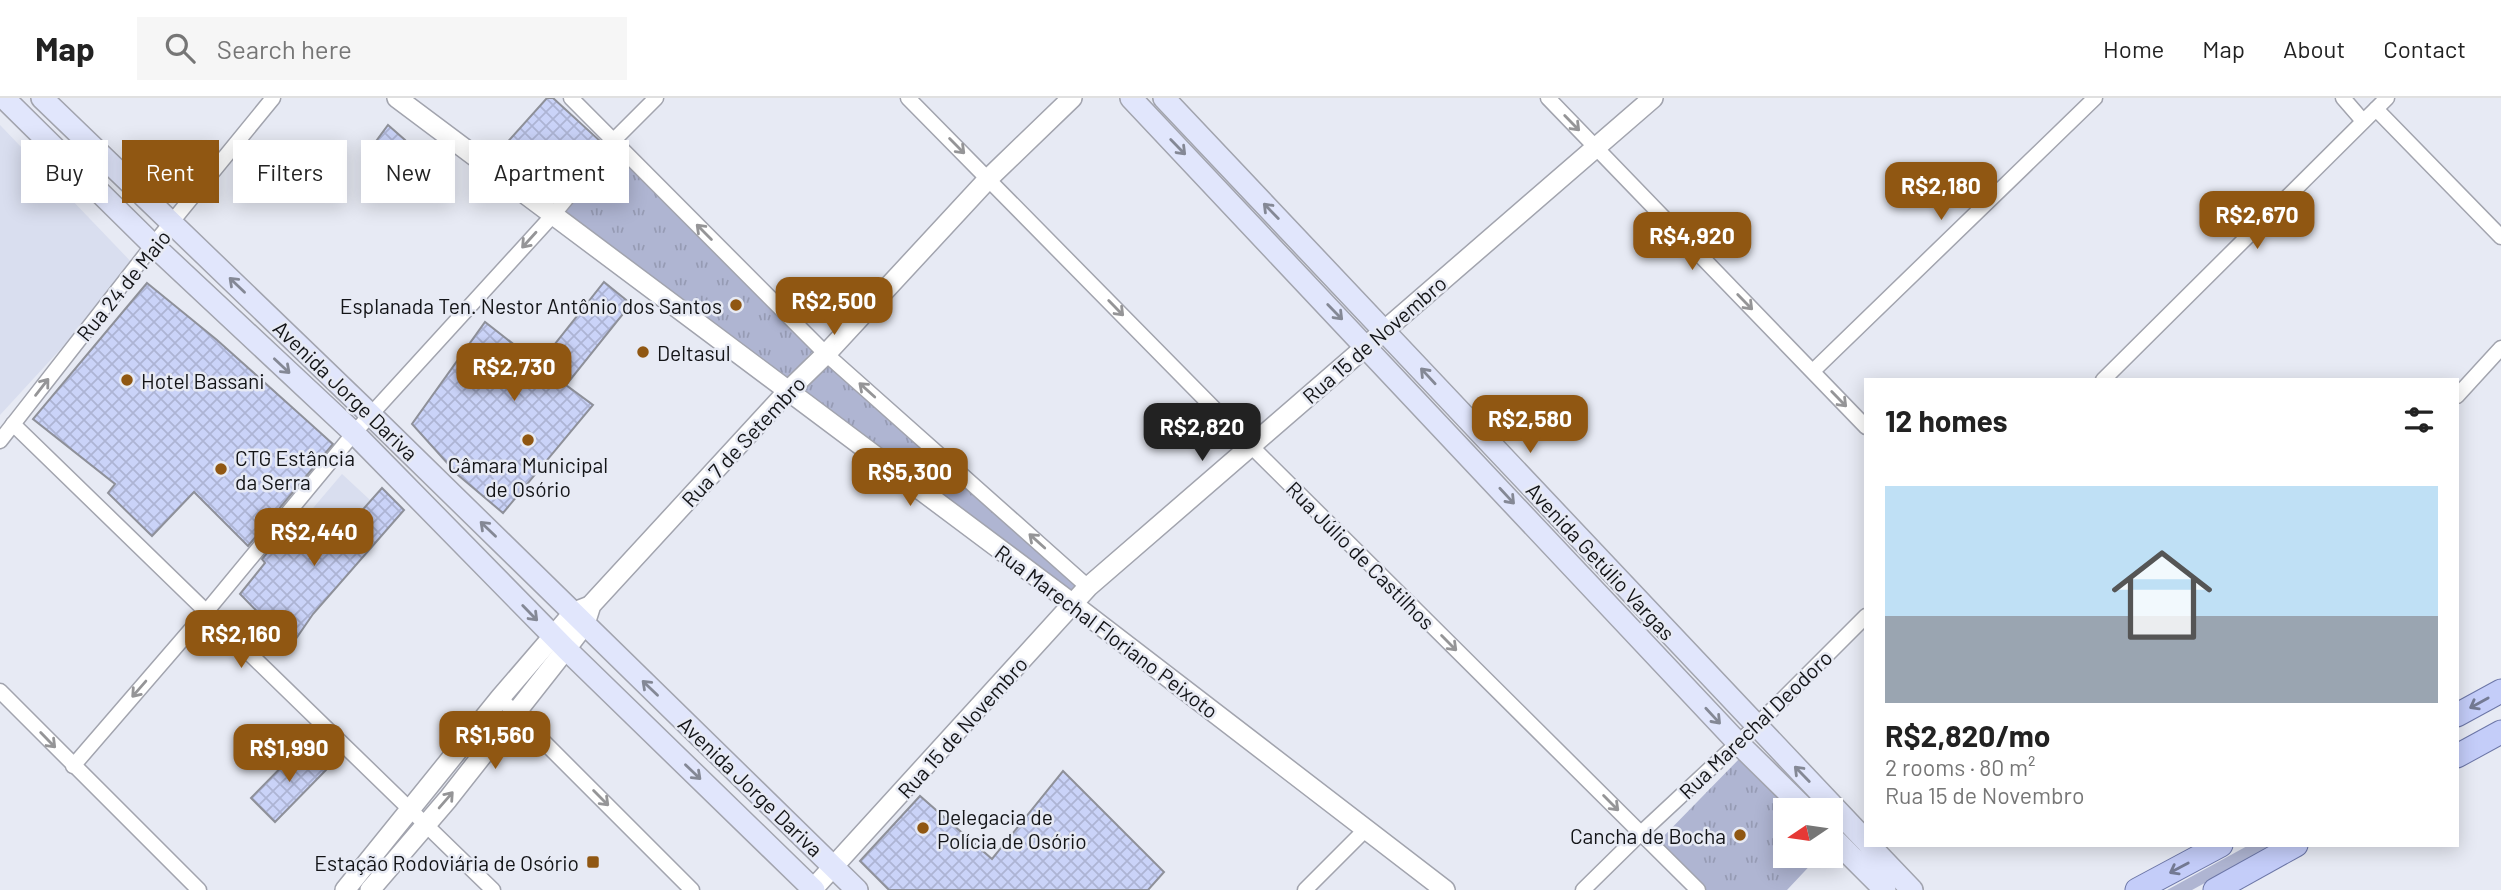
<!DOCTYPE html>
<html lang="en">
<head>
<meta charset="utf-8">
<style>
  body { margin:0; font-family:Barlow,sans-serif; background:#f6f6f6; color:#222; height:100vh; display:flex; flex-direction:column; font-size:26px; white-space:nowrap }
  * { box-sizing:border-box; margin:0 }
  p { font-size:23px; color:#767676 }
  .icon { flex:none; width:38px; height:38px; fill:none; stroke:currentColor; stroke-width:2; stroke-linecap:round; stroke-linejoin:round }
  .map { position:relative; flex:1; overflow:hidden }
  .drawer { position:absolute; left:1864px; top:280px; width:595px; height:469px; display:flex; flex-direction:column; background:#fff; border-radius:0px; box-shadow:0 4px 18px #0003 }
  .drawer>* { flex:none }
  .top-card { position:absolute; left:21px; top:42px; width:665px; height:63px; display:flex; gap:14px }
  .needle { width:46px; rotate:257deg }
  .buttons { position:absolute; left:1773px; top:700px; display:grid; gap:14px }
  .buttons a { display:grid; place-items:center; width:70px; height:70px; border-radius:0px; background:#fff; box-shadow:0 4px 18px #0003; font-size:35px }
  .price { position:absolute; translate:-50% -60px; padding:0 16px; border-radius:14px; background:#905712; color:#fff; font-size:23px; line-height:46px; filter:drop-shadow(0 2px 4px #0008) }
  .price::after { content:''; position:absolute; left:50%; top:42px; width:21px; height:16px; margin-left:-10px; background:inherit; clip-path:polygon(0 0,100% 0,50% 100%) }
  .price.active { background:#222; color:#fff }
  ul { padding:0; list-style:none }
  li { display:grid; align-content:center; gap:14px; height:371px; padding:0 21px }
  li span { display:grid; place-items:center; height:217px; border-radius:0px; color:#555 }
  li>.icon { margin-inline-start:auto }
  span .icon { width:126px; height:126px; fill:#fffc; stroke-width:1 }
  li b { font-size:30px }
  h2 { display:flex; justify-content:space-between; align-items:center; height:84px; padding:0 21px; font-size:30px }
  .chip { padding:0 24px; border-radius:0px; background:#fff; box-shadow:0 4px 18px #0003; font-size:24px; line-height:63px }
  .chip.active { background:#905712; color:#fff }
  header { display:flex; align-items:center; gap:42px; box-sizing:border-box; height:98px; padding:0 35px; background:#fff; border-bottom:2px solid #e0e0e0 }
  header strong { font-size:33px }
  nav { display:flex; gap:38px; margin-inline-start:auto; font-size:24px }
  .search { width:490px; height:63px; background:#f6f6f6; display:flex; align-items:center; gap:18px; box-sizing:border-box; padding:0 24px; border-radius:0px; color:#767676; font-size:26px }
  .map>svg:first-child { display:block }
  .built { fill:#d9deef }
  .grass { fill:#afb5d2 }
  .park { fill:url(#park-tufts) }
  .building { fill:url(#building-cross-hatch); stroke:#8e9099; stroke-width:2 }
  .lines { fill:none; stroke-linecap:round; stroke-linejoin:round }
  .minor-casing { stroke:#a2a4ae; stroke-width:17 }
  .tertiary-casing { stroke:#a2a4ae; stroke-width:22 }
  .secondary-casing { stroke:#a2a4ae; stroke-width:24 }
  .primary-casing { stroke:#6c76a7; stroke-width:25 }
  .minor { stroke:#fff; stroke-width:14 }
  .tertiary { stroke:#fff; stroke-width:19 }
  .secondary { stroke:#e1e6fc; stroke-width:21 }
  .primary { stroke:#c4cdf9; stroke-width:23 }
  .oneway { stroke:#959597 }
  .oneway2 { stroke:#848895 }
  .oneway3 { stroke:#747a93 }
  .poi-dot { fill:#905712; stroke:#e7eaf4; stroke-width:2.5 }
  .labels { text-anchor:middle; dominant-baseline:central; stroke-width:5; stroke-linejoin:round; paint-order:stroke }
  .street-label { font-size:21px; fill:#131417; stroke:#e7eaf4 }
  .poi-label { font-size:21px; fill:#131417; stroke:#e7eaf4; text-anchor:start }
</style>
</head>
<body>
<header>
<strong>Map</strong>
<div class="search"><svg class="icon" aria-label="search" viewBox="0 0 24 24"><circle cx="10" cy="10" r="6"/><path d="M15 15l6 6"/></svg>Search here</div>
<nav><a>Home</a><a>Map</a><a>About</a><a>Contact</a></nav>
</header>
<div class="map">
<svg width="2501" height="792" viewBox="0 0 2501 792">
  <defs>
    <pattern id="park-tufts" width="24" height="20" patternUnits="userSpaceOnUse" patternTransform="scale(1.75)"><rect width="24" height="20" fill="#afb5d2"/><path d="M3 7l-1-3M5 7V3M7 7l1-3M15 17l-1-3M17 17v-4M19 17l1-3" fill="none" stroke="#969bb4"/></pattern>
    <pattern id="building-cross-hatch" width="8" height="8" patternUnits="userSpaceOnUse" patternTransform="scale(1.75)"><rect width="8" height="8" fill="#cad3f8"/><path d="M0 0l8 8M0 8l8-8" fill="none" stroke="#adb4d4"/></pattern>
  </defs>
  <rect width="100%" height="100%" fill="#e7eaf4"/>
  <g class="built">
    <polygon points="0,27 136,169 0,317"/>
    <polygon points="342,376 370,402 326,453 297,429"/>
  </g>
  <polygon class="grass" points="2249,747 2274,747 2192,792 2167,792"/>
  <g class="park">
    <polygon points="614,53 814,252 786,282 563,116"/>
    <polygon points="827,262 1078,487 1069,495 795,294"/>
    <polygon points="1741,659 1795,712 1785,712 1785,758 1819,758 1787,792 1705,792 1658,744"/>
  </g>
  <g class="building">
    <polygon points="547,0 553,0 600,43 552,100 495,58"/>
    <polygon points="388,27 405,42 380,77 363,61"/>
    <polygon points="604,184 631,206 566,287 593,307 503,415 458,377 412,326 485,224 539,266"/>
    <polygon points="147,185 217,242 333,346 248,448 194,394 152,438 108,395 115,386 33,321"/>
    <polygon points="382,390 404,412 313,516 291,548 240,496 265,465 262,461 292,425 326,453"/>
    <polygon points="302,648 326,672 275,724 251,700"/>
    <polygon points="1063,673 1164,774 1148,792 889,792 860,763 920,698 992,761"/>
  </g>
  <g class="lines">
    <defs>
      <g id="minor">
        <polyline points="571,0 826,256 1088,489"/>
        <polyline points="908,0 1252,349 1698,792"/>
        <polyline points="1548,0 1866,329"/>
        <polyline points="2343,0 2363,23"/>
        <polyline points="2376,11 2501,139"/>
        <polyline points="1813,273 2095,0"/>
        <polyline points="2103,282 2387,0"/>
        <polyline points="2457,298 2501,250"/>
        <polyline points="13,326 493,792"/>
        <polyline points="0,343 153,147 273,0"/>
        <polyline points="0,593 199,792"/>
        <polyline points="500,600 692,792"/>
        <polyline points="73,668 206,514 354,335 553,117 614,42 656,0"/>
        <polyline points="1305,792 1365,732"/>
        <polyline points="1583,792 1641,735 1756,628 1866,518"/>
      </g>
      <g id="tertiary">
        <polyline points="397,0 1073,506 1445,792"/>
        <polyline points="345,792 500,600 574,514 587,509"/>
        <polyline points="370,792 448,701 566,551 585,526 591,507 788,293 826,256 989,80 1072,0"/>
        <polyline points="812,792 1088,489 1653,0"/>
      </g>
      <g id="secondary">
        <polyline points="4,0 153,147 354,335 566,551 814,792"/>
        <polyline points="42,0 371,317 857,792"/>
        <polyline points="1131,0 1738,645 1806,712"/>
        <polyline points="1164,0 1866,743"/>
        <polyline points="1830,737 1885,792"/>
        <polyline points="1869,747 1912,792"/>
      </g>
      <g id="primary">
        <polyline points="2457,617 2501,593"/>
        <polyline points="2457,658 2501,634"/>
        <polyline points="2137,792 2221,747"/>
        <polyline points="2215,792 2296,747"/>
      </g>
    </defs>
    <use href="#minor" class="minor-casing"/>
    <use href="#tertiary" class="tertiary-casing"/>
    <use href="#secondary" class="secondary-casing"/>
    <use href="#primary" class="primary-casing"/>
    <use href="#minor" class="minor"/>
    <use href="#tertiary" class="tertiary"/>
    <use href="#secondary" class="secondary"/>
    <use href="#primary" class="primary"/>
  </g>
  <defs><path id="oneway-shaft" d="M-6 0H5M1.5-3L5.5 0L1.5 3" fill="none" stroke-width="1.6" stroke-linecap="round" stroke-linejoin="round" transform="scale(1.75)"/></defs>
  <g class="oneway">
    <use href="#oneway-shaft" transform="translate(1572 25) rotate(46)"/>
    <use href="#oneway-shaft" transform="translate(957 48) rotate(45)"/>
    <use href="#oneway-shaft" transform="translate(704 134) rotate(-135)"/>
    <use href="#oneway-shaft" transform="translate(529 142) rotate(132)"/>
    <use href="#oneway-shaft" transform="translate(1745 204) rotate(46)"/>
    <use href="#oneway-shaft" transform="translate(1116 210) rotate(46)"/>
    <use href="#oneway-shaft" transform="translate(42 289) rotate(-52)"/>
    <use href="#oneway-shaft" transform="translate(867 292) rotate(-138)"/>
    <use href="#oneway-shaft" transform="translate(1839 301) rotate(46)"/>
    <use href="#oneway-shaft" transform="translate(1037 443) rotate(-138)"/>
    <use href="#oneway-shaft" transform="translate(1449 545) rotate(45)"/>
    <use href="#oneway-shaft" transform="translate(139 591) rotate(131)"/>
    <use href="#oneway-shaft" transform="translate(48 642) rotate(46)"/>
    <use href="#oneway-shaft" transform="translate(601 700) rotate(45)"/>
    <use href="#oneway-shaft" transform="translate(446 702) rotate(-49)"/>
    <use href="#oneway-shaft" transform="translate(1611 705) rotate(45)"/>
  </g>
  <g class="oneway2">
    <use href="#oneway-shaft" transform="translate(1178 49) rotate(46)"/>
    <use href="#oneway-shaft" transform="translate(1271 113) rotate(-134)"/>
    <use href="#oneway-shaft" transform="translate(237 187) rotate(-136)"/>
    <use href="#oneway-shaft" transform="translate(1335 214) rotate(46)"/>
    <use href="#oneway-shaft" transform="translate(282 268) rotate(43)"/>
    <use href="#oneway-shaft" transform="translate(1428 278) rotate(-133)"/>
    <use href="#oneway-shaft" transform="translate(1507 398) rotate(47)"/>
    <use href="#oneway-shaft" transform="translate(488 431) rotate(-136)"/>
    <use href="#oneway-shaft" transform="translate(530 515) rotate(46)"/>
    <use href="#oneway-shaft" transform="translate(650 590) rotate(-136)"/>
    <use href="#oneway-shaft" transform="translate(1713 618) rotate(47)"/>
    <use href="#oneway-shaft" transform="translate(693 674) rotate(44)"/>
    <use href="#oneway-shaft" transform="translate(1802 676) rotate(-134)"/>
  </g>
  <g class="oneway3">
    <use href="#oneway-shaft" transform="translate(2479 605) rotate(151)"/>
    <use href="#oneway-shaft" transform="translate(2179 770) rotate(152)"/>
  </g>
  <g class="poi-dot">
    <circle cx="736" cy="207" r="7"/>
    <circle cx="643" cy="254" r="7"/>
    <circle cx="127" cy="282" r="7"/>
    <circle cx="528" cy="342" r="7"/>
    <circle cx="221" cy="371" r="7"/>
    <circle cx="923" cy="730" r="7"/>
    <circle cx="1740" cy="737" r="7"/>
    <rect x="586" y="757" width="14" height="14" rx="3.5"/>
  </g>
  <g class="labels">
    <g class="street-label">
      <text transform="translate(123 187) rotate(-51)">Rua 24 de Maio</text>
      <text transform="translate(1374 241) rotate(-41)">Rua 15 de Novembro</text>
      <text transform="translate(346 292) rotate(44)">Avenida Jorge Dariva</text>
      <text transform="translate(743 343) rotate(-47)">Rua 7 de Setembro</text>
      <text transform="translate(1361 457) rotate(45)">Rua Júlio de Castilhos</text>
      <text transform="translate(1601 463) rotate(47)">Avenida Getúlio Vargas</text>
      <text transform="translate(1107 533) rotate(37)">Rua Marechal Floriano Peixoto</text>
      <text transform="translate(1755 626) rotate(-44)">Rua Marechal Deodoro</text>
      <text transform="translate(962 629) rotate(-48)">Rua 15 de Novembro</text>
      <text transform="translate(751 688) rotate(44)">Avenida Jorge Dariva</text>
    </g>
    <g class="poi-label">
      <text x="722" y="207" text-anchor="end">Esplanada Ten. Nestor Antônio dos Santos</text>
      <text x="657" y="254">Deltasul</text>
      <text x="141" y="282">Hotel Bassani</text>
      <text x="235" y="359">CTG Estância<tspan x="235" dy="24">da Serra</tspan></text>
      <text x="528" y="366" text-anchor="middle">Câmara Municipal<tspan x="528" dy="24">de Osório</tspan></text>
      <text x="937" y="718">Delegacia de<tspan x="937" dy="24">Polícia de Osório</tspan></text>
      <text x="1726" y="737" text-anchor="end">Cancha de Bocha</text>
      <text x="579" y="764" text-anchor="end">Estação Rodoviária de Osório</text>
    </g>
  </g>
</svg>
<div class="buttons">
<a><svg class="needle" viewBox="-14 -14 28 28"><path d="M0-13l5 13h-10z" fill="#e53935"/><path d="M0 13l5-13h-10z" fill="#767676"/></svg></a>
</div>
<b class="price" style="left:1941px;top:124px">R$2,180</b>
<b class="price" style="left:2257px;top:153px">R$2,670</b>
<b class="price" style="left:1692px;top:174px">R$4,920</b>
<b class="price" style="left:834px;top:239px">R$2,500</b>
<b class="price" style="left:514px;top:305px">R$2,730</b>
<b class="price" style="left:1530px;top:357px">R$2,580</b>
<b class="price active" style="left:1202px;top:365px">R$2,820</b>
<b class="price" style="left:910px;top:410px">R$5,300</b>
<b class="price" style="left:314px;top:470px">R$2,440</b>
<b class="price" style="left:241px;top:572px">R$2,160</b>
<b class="price" style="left:495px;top:673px">R$1,560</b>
<b class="price" style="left:289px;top:686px">R$1,990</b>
<div class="top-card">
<a class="chip">Buy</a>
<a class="chip active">Rent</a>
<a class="chip">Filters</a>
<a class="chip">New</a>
<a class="chip">Apartment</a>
</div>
<section class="drawer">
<h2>12 homes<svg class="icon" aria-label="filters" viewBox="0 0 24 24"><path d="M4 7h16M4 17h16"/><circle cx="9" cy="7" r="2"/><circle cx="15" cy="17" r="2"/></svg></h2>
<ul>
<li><span style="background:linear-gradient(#bfe0f5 60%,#9aa5b1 0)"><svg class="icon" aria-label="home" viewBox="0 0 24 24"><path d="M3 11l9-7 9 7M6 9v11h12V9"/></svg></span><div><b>R$2,820/mo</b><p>2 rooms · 80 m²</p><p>Rua 15 de Novembro</p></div></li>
</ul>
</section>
</div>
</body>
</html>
